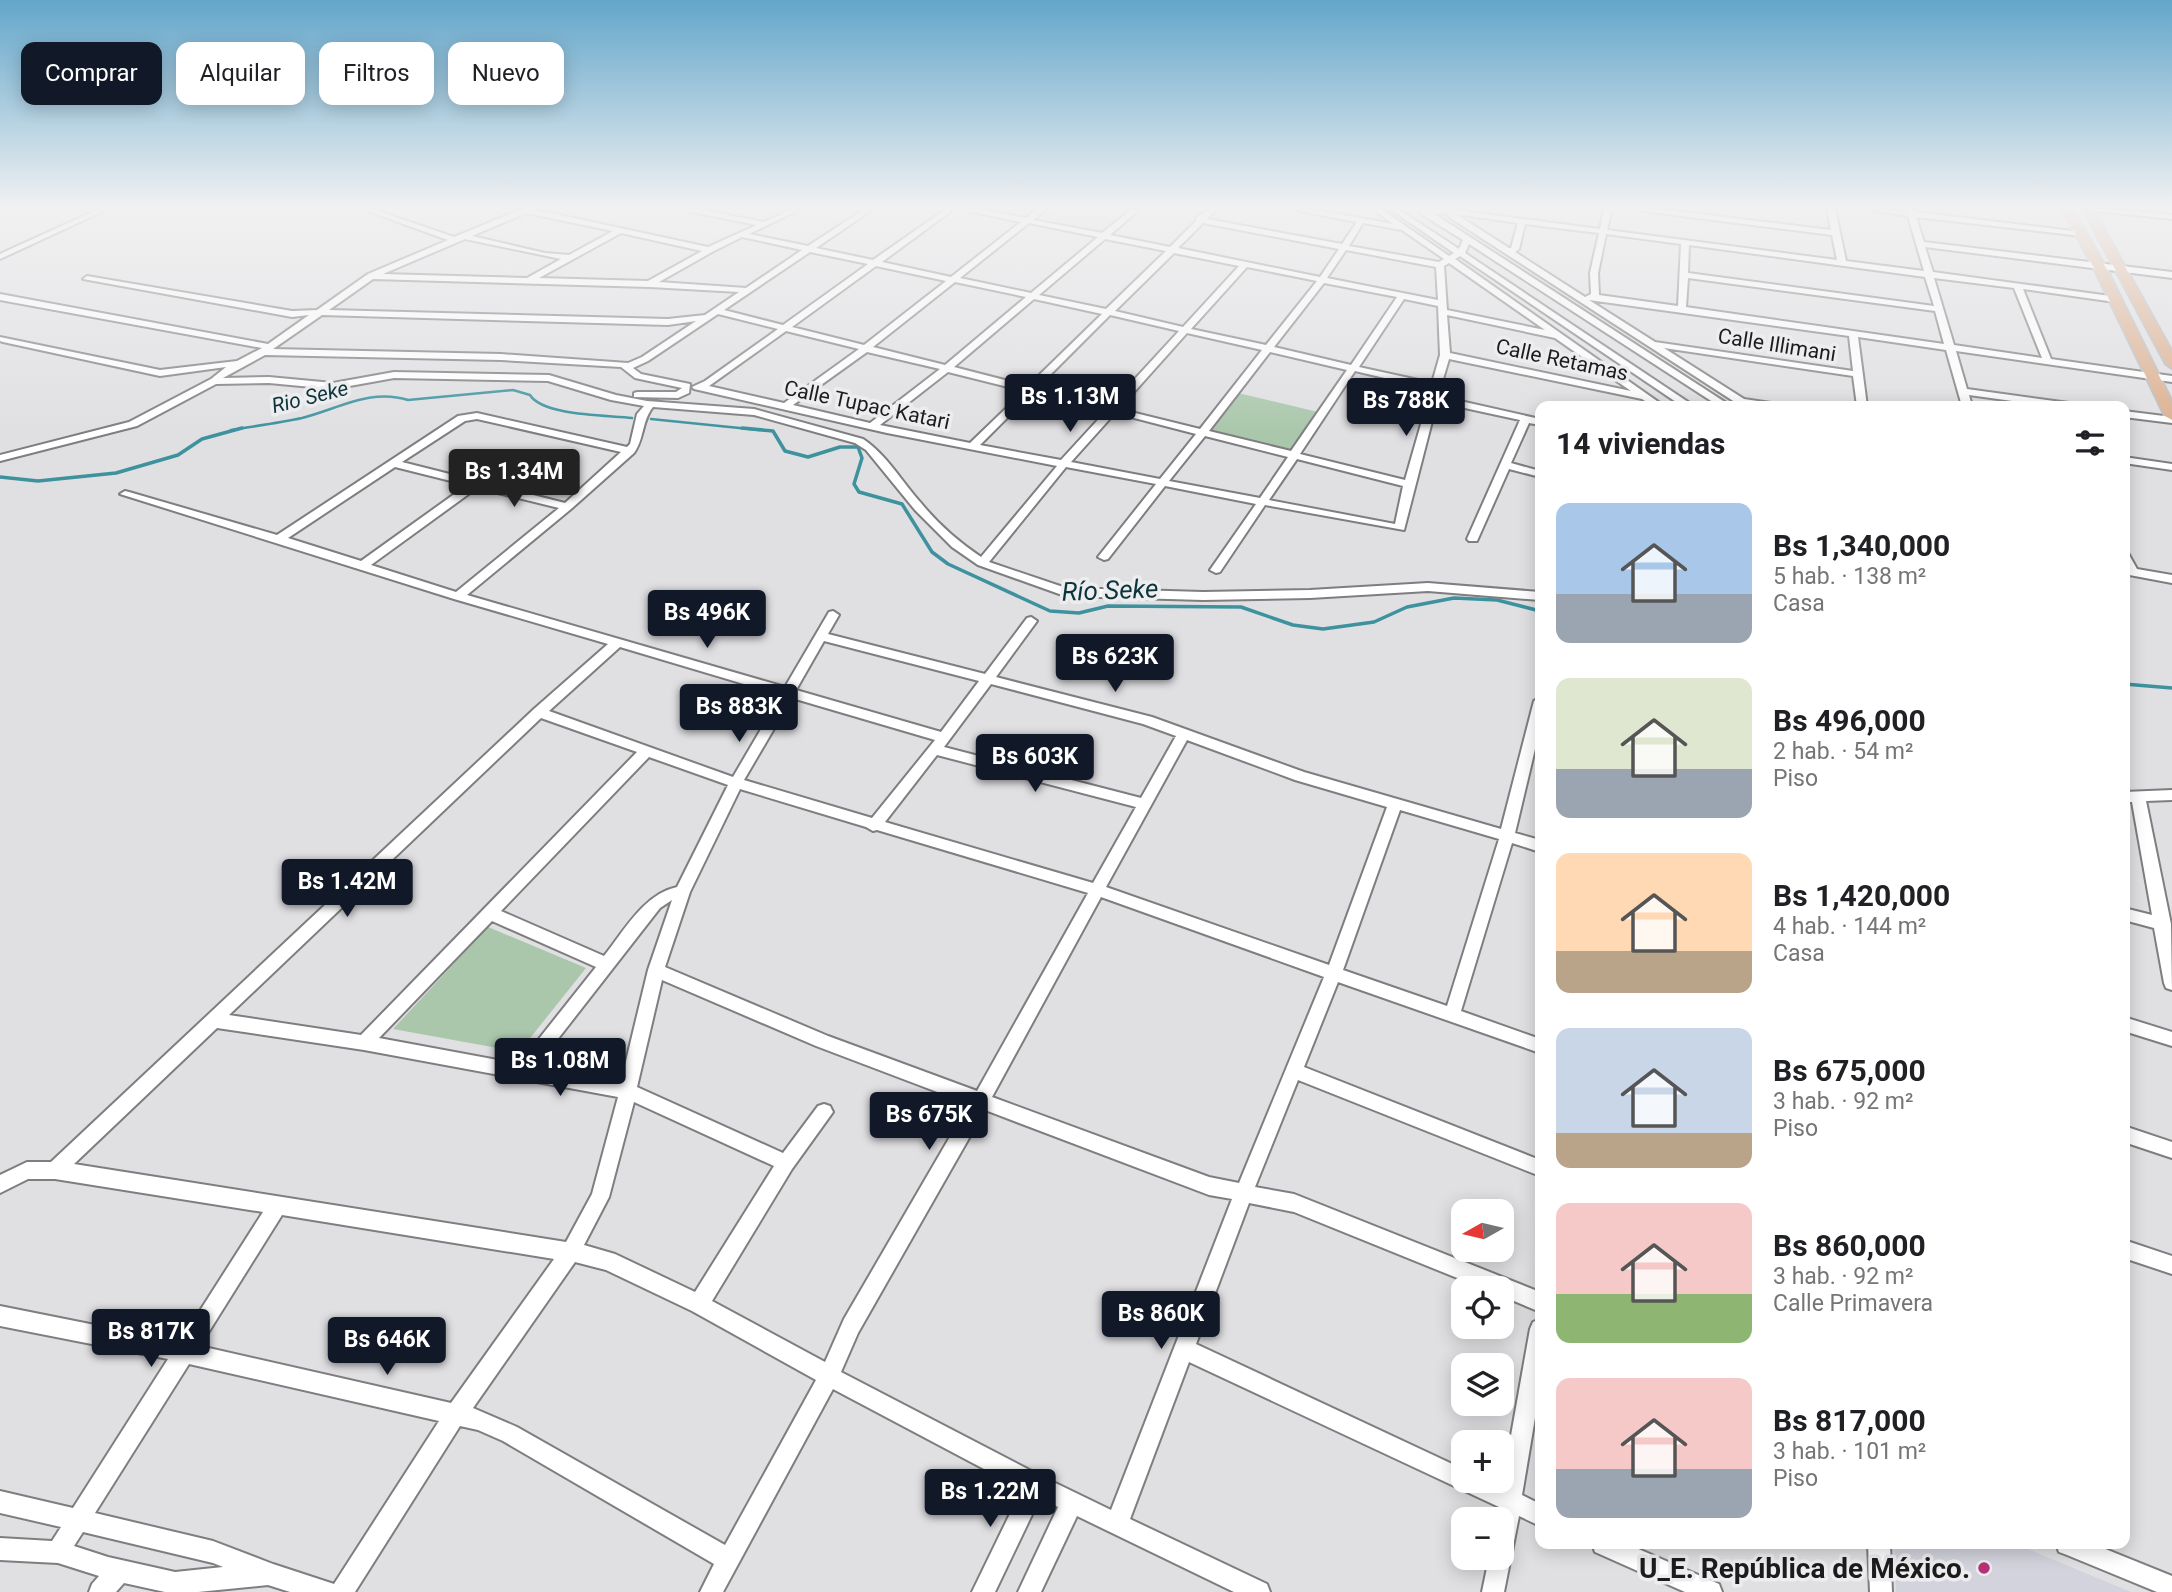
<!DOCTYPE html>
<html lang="es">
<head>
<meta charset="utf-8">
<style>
  body { margin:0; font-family:Roboto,sans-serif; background:#f2f2f2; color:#202124; height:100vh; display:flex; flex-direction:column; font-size:26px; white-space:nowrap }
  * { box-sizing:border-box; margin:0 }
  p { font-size:23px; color:#757577 }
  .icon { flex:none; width:38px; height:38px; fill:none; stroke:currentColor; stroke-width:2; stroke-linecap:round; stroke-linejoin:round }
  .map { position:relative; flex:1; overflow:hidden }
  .details { position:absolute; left:1535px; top:401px; width:595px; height:1148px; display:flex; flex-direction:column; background:#fff; border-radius:14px; box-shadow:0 4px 18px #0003 }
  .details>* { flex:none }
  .banner { position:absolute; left:21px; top:42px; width:665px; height:63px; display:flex; gap:14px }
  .needle { width:46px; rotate:262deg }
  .tools { position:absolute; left:1451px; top:1199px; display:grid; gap:14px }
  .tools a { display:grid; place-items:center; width:63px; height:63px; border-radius:14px; background:#fff; box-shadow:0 4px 18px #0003; font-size:35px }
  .price { position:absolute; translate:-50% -60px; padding:0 16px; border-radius:7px; background:#111827; color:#fff; font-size:23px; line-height:46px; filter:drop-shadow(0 2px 4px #0008) }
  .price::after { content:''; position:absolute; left:50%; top:42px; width:21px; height:16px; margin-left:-10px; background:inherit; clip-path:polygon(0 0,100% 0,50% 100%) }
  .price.active { background:#222; color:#fff }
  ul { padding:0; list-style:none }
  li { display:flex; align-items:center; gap:21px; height:175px; padding:0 21px }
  li span { display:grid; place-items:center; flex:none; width:196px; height:140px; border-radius:14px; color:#555 }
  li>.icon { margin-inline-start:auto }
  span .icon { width:84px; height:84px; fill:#fffc; stroke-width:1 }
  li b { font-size:30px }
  h2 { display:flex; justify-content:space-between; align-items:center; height:84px; padding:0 21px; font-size:30px }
  .chip { padding:0 24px; border-radius:14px; background:#fff; box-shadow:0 4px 18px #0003; font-size:24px; line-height:63px }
  .chip.active { background:#111827; color:#fff }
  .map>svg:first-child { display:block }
  .built { fill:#d3d3dd }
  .green { fill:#aac7ab }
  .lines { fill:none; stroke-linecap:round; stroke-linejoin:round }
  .stream-far1 { stroke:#3d929e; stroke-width:2.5 }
  .stream { stroke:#3d929e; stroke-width:3.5 }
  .minor-casing { stroke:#7e7e80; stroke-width:4 }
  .major-casing { stroke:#bbb; stroke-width:4 }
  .minor { fill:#fff; fill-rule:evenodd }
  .major { fill:#ddb08f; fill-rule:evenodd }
  .poi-dot { fill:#b63175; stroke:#ededf0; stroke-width:2.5 }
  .labels { text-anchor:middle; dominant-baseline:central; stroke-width:7; stroke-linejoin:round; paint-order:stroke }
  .far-street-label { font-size:21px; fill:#1c1c1d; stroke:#ededf0 }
  .far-water-label { font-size:21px; font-style:italic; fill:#0c353b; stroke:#ededf0 }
  .water-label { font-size:26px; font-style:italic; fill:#0c353b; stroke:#ededf0 }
  .near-poi-label { font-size:28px; font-weight:bold; fill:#1c1c1d; stroke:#ededf0; text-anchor:end }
</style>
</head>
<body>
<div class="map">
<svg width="2172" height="1592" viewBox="0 0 2172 1592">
  <rect width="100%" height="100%" fill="#e0e0e3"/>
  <g class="built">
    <polygon points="1055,209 1131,209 1104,232 1101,233 1043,221 1042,219"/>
    <polygon points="1894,1544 2016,1544 2131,1592 1896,1592"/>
  </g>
  <g class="green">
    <polygon points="1238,393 1318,412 1291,452 1208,431"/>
    <polygon points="488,927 586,968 519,1052 393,1029"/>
  </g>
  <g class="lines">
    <g class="stream-far1">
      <polyline points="651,419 759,430"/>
      <path d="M231,430c24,-4 48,-7 71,-12 36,-9 69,-30 106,-18l105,-10 17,5c13,21 77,20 102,23"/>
    </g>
    <g class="stream">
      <polyline points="742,428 773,431 785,451 808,457 840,447 858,447 862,458 854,484 859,492 902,504 932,552 948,564 1050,611 1079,613 1108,606 1241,607 1293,625 1323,629 1374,622 1407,607 1454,598 1497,600 1540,611"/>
      <polyline points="0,477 38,481 116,473 178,455 202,439 242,428"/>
      <polyline points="2124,684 2172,688"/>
    </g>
    <defs>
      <g id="minor">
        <polygon points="99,209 108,209 0,259 0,254"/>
        <path d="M362,209h10l82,28 68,-28h10l176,38 49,-22 -70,-14 -4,-2h14l67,13 28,-13h9l-52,25 59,12 57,-37h8l-57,39 57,12 73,-51h8l-72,53 69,15 70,-55 -53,-11 -4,-2h13l49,9 12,-9h8l-13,11 69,13 30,-24h8l-30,26 60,12 26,-26v-3l13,-9h8l-10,10 135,25 15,-22 -57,-11 -4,-2h14l83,15 -20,-15h8l68,47 5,-3 -64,-44h8l61,40 4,-9 -42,-26v-5h25l154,20 4,-20h8l-5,21 230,30 -5,-25 -190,-24 -4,-2h19l174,21 -4,-21h8l11,52 78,10 -16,-55 -40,-7 39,2 -1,-2h8l1,3 166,20 4,2 -4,2 -165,-19 8,25 248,30v6l-247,-31 8,25 185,25 1,2 -4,3 -92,-13 28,70 121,17v6l-216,-31 11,38 102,14 5,3h-26l-79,-11 3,11h-10l-16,-56 -88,-13 9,69h-10l-4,-30 -189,-28 80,51 27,4 5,3h-35l-292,-189v-3l-16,-1 298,193h-12l-250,-162 -4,9 229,153h-12l-222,-150 -5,3 209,147h-11l-11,-7 -193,-40 -11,37 102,23v6l-11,-2 -18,40 29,8v6l-31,-8 -32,72h-8l-2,-2 53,-119 -83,-18 -33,128 -139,-25 -45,67 -4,1 -6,-3 46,-66 -91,-18 -57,73 -4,1 -6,-3 58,-73 -90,-17 -77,95 77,26 137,4 107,-2 118,-7 112,9v8l-112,-9 -118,7 -107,2 -138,-4 -87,-31 -26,-18 -37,-37 -49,-60 -11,-7 -101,-28 -101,-8c-11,13 -9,33 -19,46l-63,56 -104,86 318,92 44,-75 4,-1 6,4 -11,19 157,40 42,-56 4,-1 6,4 -41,56 156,40 152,55 197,57 33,-128 6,-4v31l-25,105 25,7v12l-28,-9 -51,168 79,28v14l-202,-71 -34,85 236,93v16l-242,-96 -43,107 39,7 246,98v20l-38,-16v-8h-20l-188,-76 -45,-9 -53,141 267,125v11h27l12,6 28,-157 3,-7 7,-3v69l-18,107 18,9v22l-21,-10 -15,76h-22l7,-34h13v-39h-6l3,-12 -310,-145 -59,157 137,65 3,8h-36l-157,-76 -36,76h-23l40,-85 -18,-9 -45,94h-23l50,-103 -189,-100 -110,203h-23l14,-28 -211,-123 -25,-11 -18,-4 -105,166h-65l-22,-7 -70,7h-33l-41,-9 -8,9h-27l3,-8 7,-8 -41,-13 -58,-3v-22l52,3 9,-14 -61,-14v-22l73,17 95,-149 -168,-33v-20l180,36 83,-130 -208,-33h-27l-28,14v-18l27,-13h24l483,-453 74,-65 -154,-45 -334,-105 5,-3 4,1 148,43 181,-119 19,-3 150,34 3,-3 7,-30 7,-8 -33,-6 -63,-19 -154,-3 -61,11 -64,-6 -53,1 -79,42 -137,35v-6l129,-33 82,-43 15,-12 -66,9 -157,-34 -3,-1v-4l160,33 77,-9 25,-13 -262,-48v-6l268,50 41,-29 -17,2 -209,-38 4,-3 205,35 25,-1 51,-36 80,-34zM526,213l87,18 -44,24 -24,-2 -73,-17zM1456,214l62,9 -7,25h-2zM1029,223l69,14 -67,56 -71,-15zM1203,223l136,26 -19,28 -142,-29zM1363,223l39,7 42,29 -5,3 -90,-16zM1525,224l74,9 -9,40 1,21 -6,3 -70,-45 4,-3zM621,233l81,18 -54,30 -109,-3zM1606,234l75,10 -3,62 -79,-11 -1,-22zM742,237l60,13 -56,38 -87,-6 53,-30zM465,239l96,20 -34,19 -144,-4zM1105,239l61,12 -60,58 -67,-14zM1689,245l236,32 9,29 -246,-33zM1346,250l90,17 2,33 -111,-22zM810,252l58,12 -85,61 -59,-15zM1174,253l65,13 -56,61 -68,-16zM1449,263l96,67 -98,-20 -3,-44zM876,266l70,15 -82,64 -72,-18zM1247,267l70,14 -51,64 -75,-16zM1688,278l247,33 9,33 -258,-37zM1934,278l80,10 28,70 -88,-13zM373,279l277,8 89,5 -34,23 -37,4 -339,-9zM955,282l71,15 -81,68 -72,-18zM1324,283l73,14 -46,68 -77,-18zM1034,299l68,15 -74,72 -74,-19zM1404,299l34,7 2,49 -8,28 -73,-16zM1589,300l260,36 4,35 -198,-29zM718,314l60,15 -73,52 -13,6 2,2 193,44 170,33 -76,91c-22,-15 -43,-33 -60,-54 -19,-21 -35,-49 -58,-64l-109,-30 -107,-8 -31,-6 -67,-20 -155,-3 -61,11 -64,-6 -46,1 42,-23 236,5 120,7 14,11 47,10 -6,4h-39l-3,1v4l44,1 11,-5 1,-9 -49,-10 -8,-6 15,-7zM322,315l346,10 28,-4 -54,36 -14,6 -127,-9 -228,-5zM1110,315l69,16 -69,75 -73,-18zM1447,315l108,23 76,53 -181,-38zM786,331l73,18 -75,54 -75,-17zM1187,333l75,17 -62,79 -81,-20zM867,352l73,17 -70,54 -77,-18zM1270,352l77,18 -56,81 -82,-20zM1355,371l76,18 -26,91 -105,-26zM948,372l76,19 -54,52 -90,-18zM1032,393l74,18 -45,49 -81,-15zM1115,413l81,21 -36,45 -89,-17zM477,419l144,33 -56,51 -163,-41 63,-41zM1205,436l83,21 -28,41 -91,-17zM1297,459l106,27 -8,38 -126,-24zM395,467l72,18 -106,76 -73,-23zM477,488l82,20 -103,84 -85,-27zM824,641l155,40 -38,51 -145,-42zM620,647l161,48 -48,82 -184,-66zM991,684l152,40 33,12 -35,62 -197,-51zM792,698l143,42 -63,78 -128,-38zM541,718l96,34 -276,283 -132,-20zM1187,740l108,40 92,27 -58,158 -223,-78zM937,755l199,52 -43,76 -208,-61zM649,757l79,28 -51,102c-33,7 -53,44 -73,69l-103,-45zM740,789l126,38 7,4 4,-1 211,63 -111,198 -149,-55 -163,-69 25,-75zM1400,810l99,29 -52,167 -104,-36zM1101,897l223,80 -85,206 -30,-6 -217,-80zM672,900l-24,70 -27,112 -85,-15 124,-159zM492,921l104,46 -77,97 -140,-26zM662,980l154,66 153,58 -125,215 -19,43 -113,-61 80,-132 41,-57 -3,-6 -6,-2 -6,2 -35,47 -146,-66zM217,1028l147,22 254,47 -26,97 -26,48 -492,-78zM634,1102l140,64 -79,126 -80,-38 -31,-9 25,-48zM985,1110l224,85 23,4 -121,311 -68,-33 -202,-105 17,-39zM282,1215l272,44 -103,144 -251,-57zM575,1262l31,8 86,41 124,69 -91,165 -208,-118 -44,-19zM189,1364l250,57 -105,163 -61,-20 -60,-23 -118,-28zM83,1532l130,31 10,4 -48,5 -67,-15 -34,-11z"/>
        <polygon points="2093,209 2114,209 2172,215 2172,219 2097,211"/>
        <polygon points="2124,411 2172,417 2172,423 2124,417"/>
        <polygon points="2124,457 2172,464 2172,470 2124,463"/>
        <polygon points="2124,552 2128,553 2137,569 2172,575 2172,583 2124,574"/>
        <polygon points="2172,790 2172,800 2146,801 2171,924 2172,990 2166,988 2164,983 2154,928 2124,920 2124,908 2152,915 2132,802 2124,802 2124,792"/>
        <polygon points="2124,1017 2172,1032 2172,1046 2124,1031"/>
        <polygon points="2124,1126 2172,1142 2172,1158 2124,1142"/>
        <polygon points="2124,1240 2172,1256 2172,1274 2124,1258"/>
        <polygon points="1592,1544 1627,1544 1719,1584 1722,1592 1685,1592 1595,1552"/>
        <polygon points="1868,1544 1890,1544 1892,1592 1870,1592"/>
        <polygon points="2056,1544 2093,1544 2172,1576 2172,1592 2157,1592 2067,1555 2059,1552"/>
      </g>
      <g id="major">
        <polygon points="2062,209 2072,209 2105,266 2172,402 2172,420 2165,416 2093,266"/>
        <polygon points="2083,209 2093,209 2172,352 2172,368 2166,364"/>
      </g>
    </defs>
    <use href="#minor" class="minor-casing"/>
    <use href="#major" class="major-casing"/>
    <use href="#minor" class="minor"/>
    <use href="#major" class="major"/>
  </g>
  <linearGradient id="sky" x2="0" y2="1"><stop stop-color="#63a6ca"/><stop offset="0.48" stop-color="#f1f1f2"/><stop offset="1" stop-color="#f1f1f2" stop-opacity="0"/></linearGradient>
  <rect width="2172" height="431" fill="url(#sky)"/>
  <circle class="poi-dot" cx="1984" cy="1568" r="7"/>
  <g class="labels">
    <g class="far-street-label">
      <text transform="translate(1777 345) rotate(9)">Calle Illimani</text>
      <text transform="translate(1562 360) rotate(12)">Calle Retamas</text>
      <text transform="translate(867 405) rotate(12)">Calle Tupac Katari</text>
    </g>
    <g class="far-water-label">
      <text transform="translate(310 397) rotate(-14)">Rio Seke</text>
    </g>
    <g class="water-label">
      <text transform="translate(1110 590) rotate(-2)">Río Seke</text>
    </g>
    <g class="near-poi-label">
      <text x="1970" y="1568">U_E. República de México.</text>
    </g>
  </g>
</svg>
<div class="tools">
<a><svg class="needle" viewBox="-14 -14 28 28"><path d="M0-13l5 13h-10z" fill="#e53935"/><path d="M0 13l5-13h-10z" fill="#757577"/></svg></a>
<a><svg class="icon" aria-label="locate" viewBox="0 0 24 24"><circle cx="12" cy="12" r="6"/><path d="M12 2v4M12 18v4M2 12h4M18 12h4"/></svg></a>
<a><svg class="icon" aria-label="layers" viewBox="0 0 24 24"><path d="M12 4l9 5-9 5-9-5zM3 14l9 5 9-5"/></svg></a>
<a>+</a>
<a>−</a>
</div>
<b class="price" style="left:1070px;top:434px">Bs 1.13M</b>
<b class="price" style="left:1406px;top:438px">Bs 788K</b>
<b class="price active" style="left:514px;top:509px">Bs 1.34M</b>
<b class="price" style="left:707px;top:650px">Bs 496K</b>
<b class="price" style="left:1115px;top:694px">Bs 623K</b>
<b class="price" style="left:739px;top:744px">Bs 883K</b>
<b class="price" style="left:1035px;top:794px">Bs 603K</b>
<b class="price" style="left:347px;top:919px">Bs 1.42M</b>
<b class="price" style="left:560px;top:1098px">Bs 1.08M</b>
<b class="price" style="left:929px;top:1152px">Bs 675K</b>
<b class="price" style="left:1161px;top:1351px">Bs 860K</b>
<b class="price" style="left:151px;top:1369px">Bs 817K</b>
<b class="price" style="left:387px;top:1377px">Bs 646K</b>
<b class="price" style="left:990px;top:1529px">Bs 1.22M</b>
<div class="banner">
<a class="chip active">Comprar</a>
<a class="chip">Alquilar</a>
<a class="chip">Filtros</a>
<a class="chip">Nuevo</a>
</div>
<section class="details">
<h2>14 viviendas<svg class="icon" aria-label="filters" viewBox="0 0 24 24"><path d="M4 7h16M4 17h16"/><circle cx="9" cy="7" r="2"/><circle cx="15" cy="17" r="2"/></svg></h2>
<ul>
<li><span style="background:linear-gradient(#a9c7e8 65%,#9aa5b1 0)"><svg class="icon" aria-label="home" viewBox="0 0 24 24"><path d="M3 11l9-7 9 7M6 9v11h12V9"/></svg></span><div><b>Bs 1,340,000</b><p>5 hab. · 138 m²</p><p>Casa</p></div></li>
<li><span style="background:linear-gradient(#dfe7d0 65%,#9aa5b1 0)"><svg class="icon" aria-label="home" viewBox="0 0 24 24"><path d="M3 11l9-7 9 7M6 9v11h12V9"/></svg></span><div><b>Bs 496,000</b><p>2 hab. · 54 m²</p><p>Piso</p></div></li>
<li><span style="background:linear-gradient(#ffd9b3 70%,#b9a48a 0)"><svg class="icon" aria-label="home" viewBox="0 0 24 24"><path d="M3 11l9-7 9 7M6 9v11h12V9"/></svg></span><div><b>Bs 1,420,000</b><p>4 hab. · 144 m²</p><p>Casa</p></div></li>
<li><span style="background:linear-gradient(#c9d6e8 75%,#b9a48a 0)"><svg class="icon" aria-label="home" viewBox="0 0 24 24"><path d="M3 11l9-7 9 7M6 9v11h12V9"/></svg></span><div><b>Bs 675,000</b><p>3 hab. · 92 m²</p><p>Piso</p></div></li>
<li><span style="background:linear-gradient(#f6c9c9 65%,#8fb573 0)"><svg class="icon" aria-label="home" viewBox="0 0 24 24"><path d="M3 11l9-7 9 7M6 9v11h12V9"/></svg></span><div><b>Bs 860,000</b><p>3 hab. · 92 m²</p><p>Calle Primavera</p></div></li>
<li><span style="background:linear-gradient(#f6c9c9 65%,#9aa5b1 0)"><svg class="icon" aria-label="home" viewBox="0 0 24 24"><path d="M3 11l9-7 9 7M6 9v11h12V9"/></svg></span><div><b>Bs 817,000</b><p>3 hab. · 101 m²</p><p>Piso</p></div></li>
</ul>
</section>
</div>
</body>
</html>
